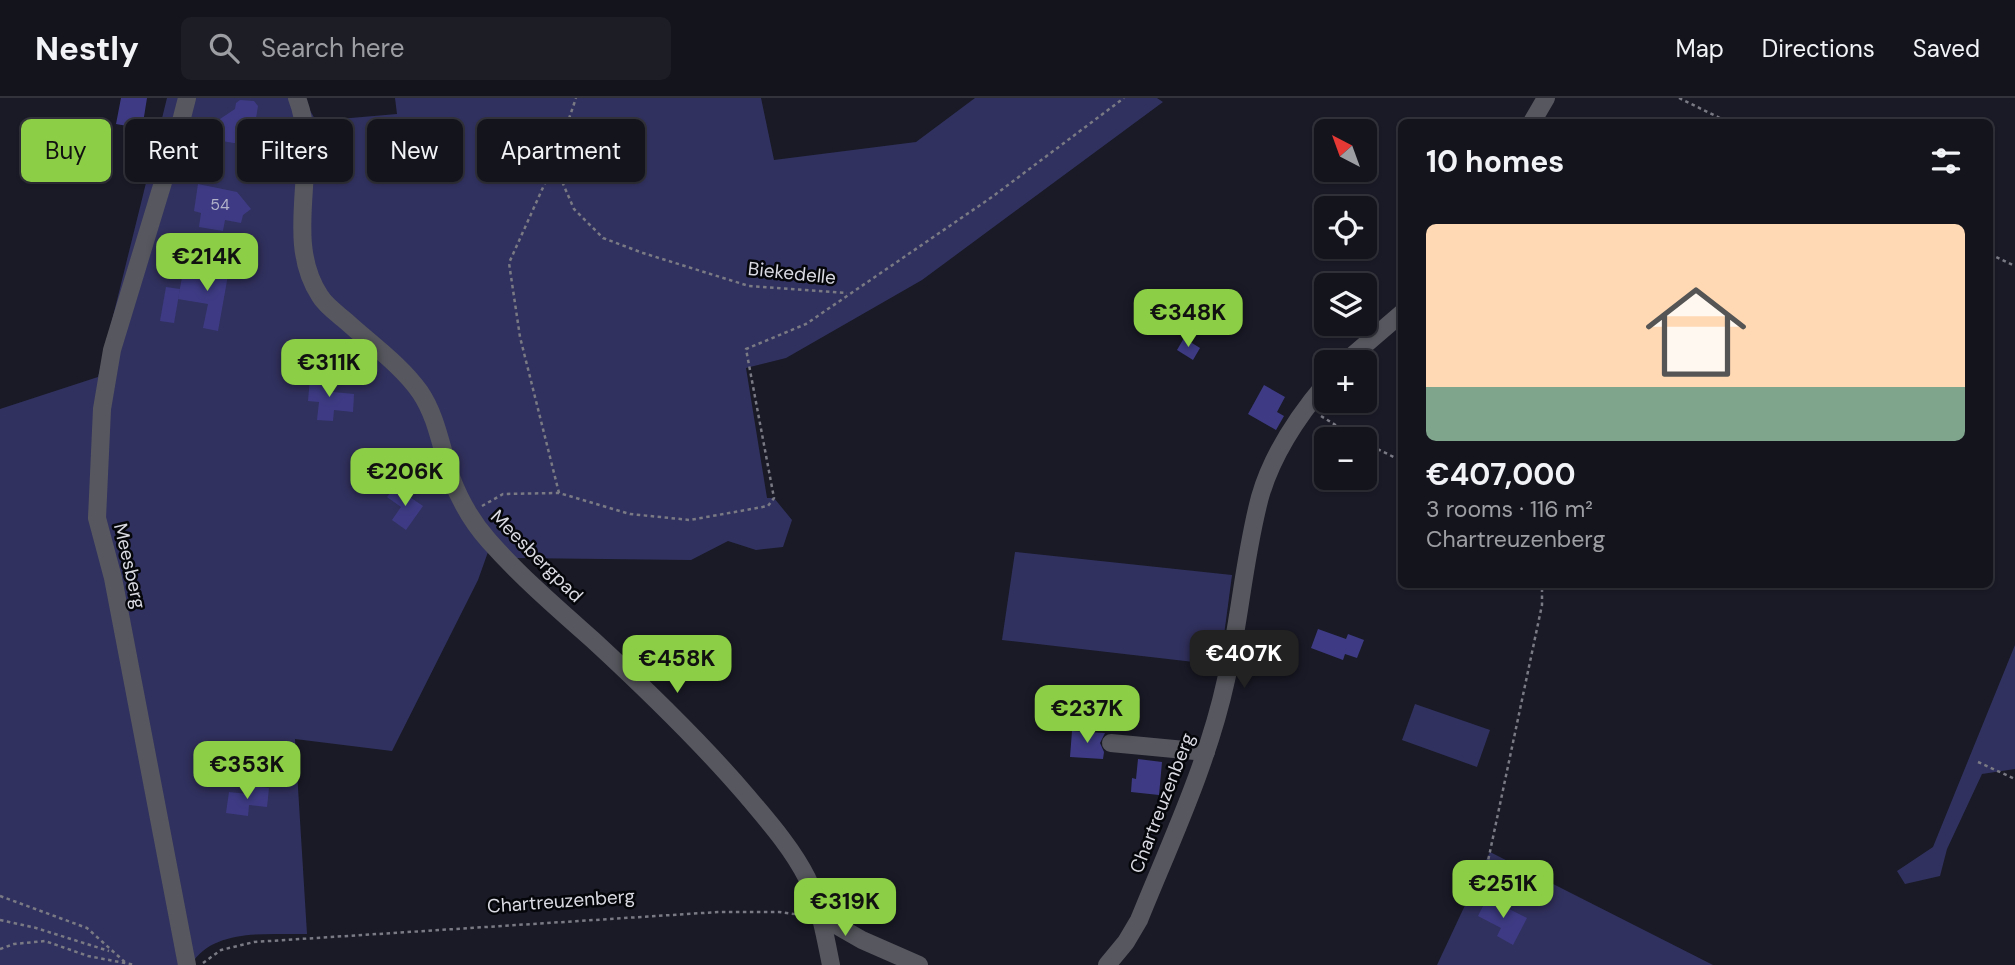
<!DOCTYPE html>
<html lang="en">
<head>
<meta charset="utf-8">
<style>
  body { margin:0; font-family:"DM Sans",sans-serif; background:#1c1d25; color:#f1f3f6; height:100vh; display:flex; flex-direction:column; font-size:26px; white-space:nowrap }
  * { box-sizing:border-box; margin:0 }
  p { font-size:23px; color:#9d9ea3 }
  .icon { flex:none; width:38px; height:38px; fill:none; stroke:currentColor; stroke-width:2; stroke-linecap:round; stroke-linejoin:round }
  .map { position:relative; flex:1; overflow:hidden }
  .side { position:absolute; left:1398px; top:21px; width:595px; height:469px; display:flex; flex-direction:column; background:#13141c; border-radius:10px; box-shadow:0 2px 5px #0004,0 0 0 2px #32333b }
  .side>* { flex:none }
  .banner { position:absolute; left:21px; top:21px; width:665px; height:63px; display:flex; gap:14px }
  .needle { width:46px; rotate:319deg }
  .buttons { position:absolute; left:1314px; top:21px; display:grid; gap:14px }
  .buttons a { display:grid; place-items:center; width:63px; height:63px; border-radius:10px; background:#13141c; box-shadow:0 2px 5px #0004,0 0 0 2px #32333b; font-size:35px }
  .price { position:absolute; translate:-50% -60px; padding:0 16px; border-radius:14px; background:#8cce45; color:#111; font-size:23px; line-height:46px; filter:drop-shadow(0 2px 4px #0008) }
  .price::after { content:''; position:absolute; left:50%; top:42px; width:21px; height:16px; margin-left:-10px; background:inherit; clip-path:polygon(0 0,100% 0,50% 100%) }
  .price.active { background:#222; color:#fff }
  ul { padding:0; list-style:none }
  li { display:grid; align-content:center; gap:14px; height:371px; padding:0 28px }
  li+li { border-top:2px solid #32333b }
  li span { display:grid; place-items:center; height:217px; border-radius:10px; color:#555 }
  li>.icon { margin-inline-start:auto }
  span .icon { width:126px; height:126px; fill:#fffc; stroke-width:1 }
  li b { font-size:30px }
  h2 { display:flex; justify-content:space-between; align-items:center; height:84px; padding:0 28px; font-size:30px }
  .chip { padding:0 24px; border-radius:10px; background:#13141c; box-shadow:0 2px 5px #0004,0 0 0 2px #32333b; font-size:24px; line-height:63px }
  .chip.active { background:#8cce45; color:#111 }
  header { display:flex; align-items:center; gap:42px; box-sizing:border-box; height:98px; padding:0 35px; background:#13141c; border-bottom:2px solid #32333b }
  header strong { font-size:33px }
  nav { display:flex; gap:38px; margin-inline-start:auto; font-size:24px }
  .search { width:490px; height:63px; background:#1c1d25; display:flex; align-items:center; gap:18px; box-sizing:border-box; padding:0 24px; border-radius:10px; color:#9d9ea3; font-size:26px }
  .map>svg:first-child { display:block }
  .green { fill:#31315f }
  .building { fill:#3e3b84 }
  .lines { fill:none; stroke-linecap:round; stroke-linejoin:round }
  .path { stroke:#797a84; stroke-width:2.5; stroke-dasharray:3.5 3.5; stroke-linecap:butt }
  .minor { stroke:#57585f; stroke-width:18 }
  .labels { text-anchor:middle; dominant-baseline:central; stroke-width:5; stroke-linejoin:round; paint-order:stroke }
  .number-label { font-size:16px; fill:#b2b2ca }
  .street-label { font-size:19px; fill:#d9dae2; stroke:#05060a }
</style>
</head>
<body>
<header>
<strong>Nestly</strong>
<div class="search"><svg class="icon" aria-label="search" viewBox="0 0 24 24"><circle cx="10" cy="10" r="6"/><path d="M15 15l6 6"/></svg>Search here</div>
<nav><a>Map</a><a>Directions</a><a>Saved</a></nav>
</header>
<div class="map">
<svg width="2015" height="867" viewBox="0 0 2015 867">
  <rect width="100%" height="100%" fill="#191a26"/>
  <g class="green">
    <path d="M167,0h136l13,23 81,-7 -2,-16h366l13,62 142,-18 59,-44h182l6,4 -241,178 -136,78 -40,10 21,130h7l18,22 -9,27 -27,3 -28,-9 -37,19 -174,-2 -29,-6 -10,28 -86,171 -97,-12 12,195c-37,1 -94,-7 -116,31h-191v-556l98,-32z"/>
    <polygon points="1015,454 1232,477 1220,567 1002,542"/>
    <polygon points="2015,547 2015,671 1982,676 1947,751 1940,778 1905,786 1897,773 1933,749"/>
    <polygon points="1415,606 1490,632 1477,669 1402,642"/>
    <polygon points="1490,754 1713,867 1437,867"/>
  </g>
  <g class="building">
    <polygon points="121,0 147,0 143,25 134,23 133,29 116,26"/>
    <polygon points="240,2 254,3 258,8 255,26 251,29 243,28 240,46 222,43 221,55 212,60 189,59 217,39 220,21 235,11 236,5"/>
    <polygon points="198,86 237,94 251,111 243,117 241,125 225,122 223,133 199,129 201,115 194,113"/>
    <polygon points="215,164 230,166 218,233 203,230 208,206 178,201 183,174 213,179"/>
    <polygon points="166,189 180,191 174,225 160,223"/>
    <polygon points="1184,240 1200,250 1193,262 1177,252"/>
    <polygon points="310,280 334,282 333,294 354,296 353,314 334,312 333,323 317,322 319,304 308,303"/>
    <polygon points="1264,287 1285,299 1277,314 1284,318 1276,332 1248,316"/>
    <polygon points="395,389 423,408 406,432 392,422 401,409 387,399"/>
    <polygon points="1318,531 1346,541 1348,536 1364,542 1357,560 1345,556 1343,562 1311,550"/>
    <polygon points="1072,633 1105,635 1100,645 1104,654 1103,661 1070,659"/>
    <polygon points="1138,661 1162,664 1159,697 1131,694 1132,680 1136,681"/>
    <polygon points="249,688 269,690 267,709 249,707 248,718 226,715 229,694 248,696"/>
    <polygon points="1487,800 1527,820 1513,847 1497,838 1501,830 1478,818"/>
  </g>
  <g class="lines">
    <g class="path">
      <polyline points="1679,0 1728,24"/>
      <polyline points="554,65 574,111 603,140 643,155 749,188 847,195"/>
      <polyline points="1990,156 2015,168"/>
      <polyline points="1321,318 1358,341"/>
      <polyline points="1365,345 1402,363"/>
      <polyline points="559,395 520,239 509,165 554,65 576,0"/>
      <polyline points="482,408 503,396 559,395 630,416 690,422 768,408 774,400 746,251 806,226 992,99 1124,0"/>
      <polyline points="1978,664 2015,681"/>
      <polyline points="1484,782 1542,507 1542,486"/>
      <polyline points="0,798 87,830 127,866"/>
      <polyline points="0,822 36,830 109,853"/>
      <polyline points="0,851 14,846 45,843 88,858 135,867"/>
      <polyline points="203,865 221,852 254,844 718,814 779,814 802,817"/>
    </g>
    <g class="minor">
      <polyline points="187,0 178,35 112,252 102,311 97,420 113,480 187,867"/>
      <path d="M297,0c25,63 -16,139 23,198 6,10 18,18 27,26 24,22 54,43 73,70 17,25 21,56 31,85 9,24 21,45 38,64 32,36 68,67 104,99 53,49 107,101 154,156 21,25 45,52 60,82 13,28 18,57 24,87"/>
      <polyline points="1532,24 1546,0"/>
      <polyline points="1345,264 1402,215"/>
      <polyline points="1111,645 1206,654"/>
      <polyline points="822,819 862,842 919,867"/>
      <path d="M1107,867l19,-23 13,-22c32,-79 69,-157 87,-240 14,-60 18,-123 34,-183 12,-42 38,-81 66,-114"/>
    </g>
  </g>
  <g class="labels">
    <g class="number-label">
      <text x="220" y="106">54</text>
    </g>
    <g class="street-label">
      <text transform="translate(792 175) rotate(6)">Biekedelle</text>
      <text transform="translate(537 458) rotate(45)">Meesbergpad</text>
      <text transform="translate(130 468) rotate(77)">Meesberg</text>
      <text transform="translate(1162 705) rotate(-69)">Chartreuzenberg</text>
      <text transform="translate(561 803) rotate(-4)">Chartreuzenberg</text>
    </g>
  </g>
</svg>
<div class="buttons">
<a><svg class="needle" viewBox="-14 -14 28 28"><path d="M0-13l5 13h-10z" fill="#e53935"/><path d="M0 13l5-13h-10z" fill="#9d9ea3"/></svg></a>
<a><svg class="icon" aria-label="locate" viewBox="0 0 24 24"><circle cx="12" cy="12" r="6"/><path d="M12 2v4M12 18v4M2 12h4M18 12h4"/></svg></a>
<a><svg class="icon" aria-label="layers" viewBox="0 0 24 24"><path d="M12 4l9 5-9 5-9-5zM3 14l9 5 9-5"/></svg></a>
<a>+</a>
<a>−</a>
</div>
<b class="price" style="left:207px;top:195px">€214K</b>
<b class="price" style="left:1188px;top:251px">€348K</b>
<b class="price" style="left:329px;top:301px">€311K</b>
<b class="price" style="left:405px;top:410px">€206K</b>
<b class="price active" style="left:1244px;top:592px">€407K</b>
<b class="price" style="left:677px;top:597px">€458K</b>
<b class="price" style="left:1087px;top:647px">€237K</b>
<b class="price" style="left:247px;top:703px">€353K</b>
<b class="price" style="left:1503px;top:822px">€251K</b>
<b class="price" style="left:845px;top:840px">€319K</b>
<div class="banner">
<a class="chip active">Buy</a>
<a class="chip">Rent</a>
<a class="chip">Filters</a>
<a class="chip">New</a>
<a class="chip">Apartment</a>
</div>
<section class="side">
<h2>10 homes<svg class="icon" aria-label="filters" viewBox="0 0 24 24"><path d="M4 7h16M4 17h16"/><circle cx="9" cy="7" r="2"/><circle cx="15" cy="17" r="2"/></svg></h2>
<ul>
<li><span style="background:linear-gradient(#ffd9b3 75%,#7fa58c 0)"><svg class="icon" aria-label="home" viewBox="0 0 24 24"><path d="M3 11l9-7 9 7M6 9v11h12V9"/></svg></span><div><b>€407,000</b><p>3 rooms · 116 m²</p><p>Chartreuzenberg</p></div></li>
</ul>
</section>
</div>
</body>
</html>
